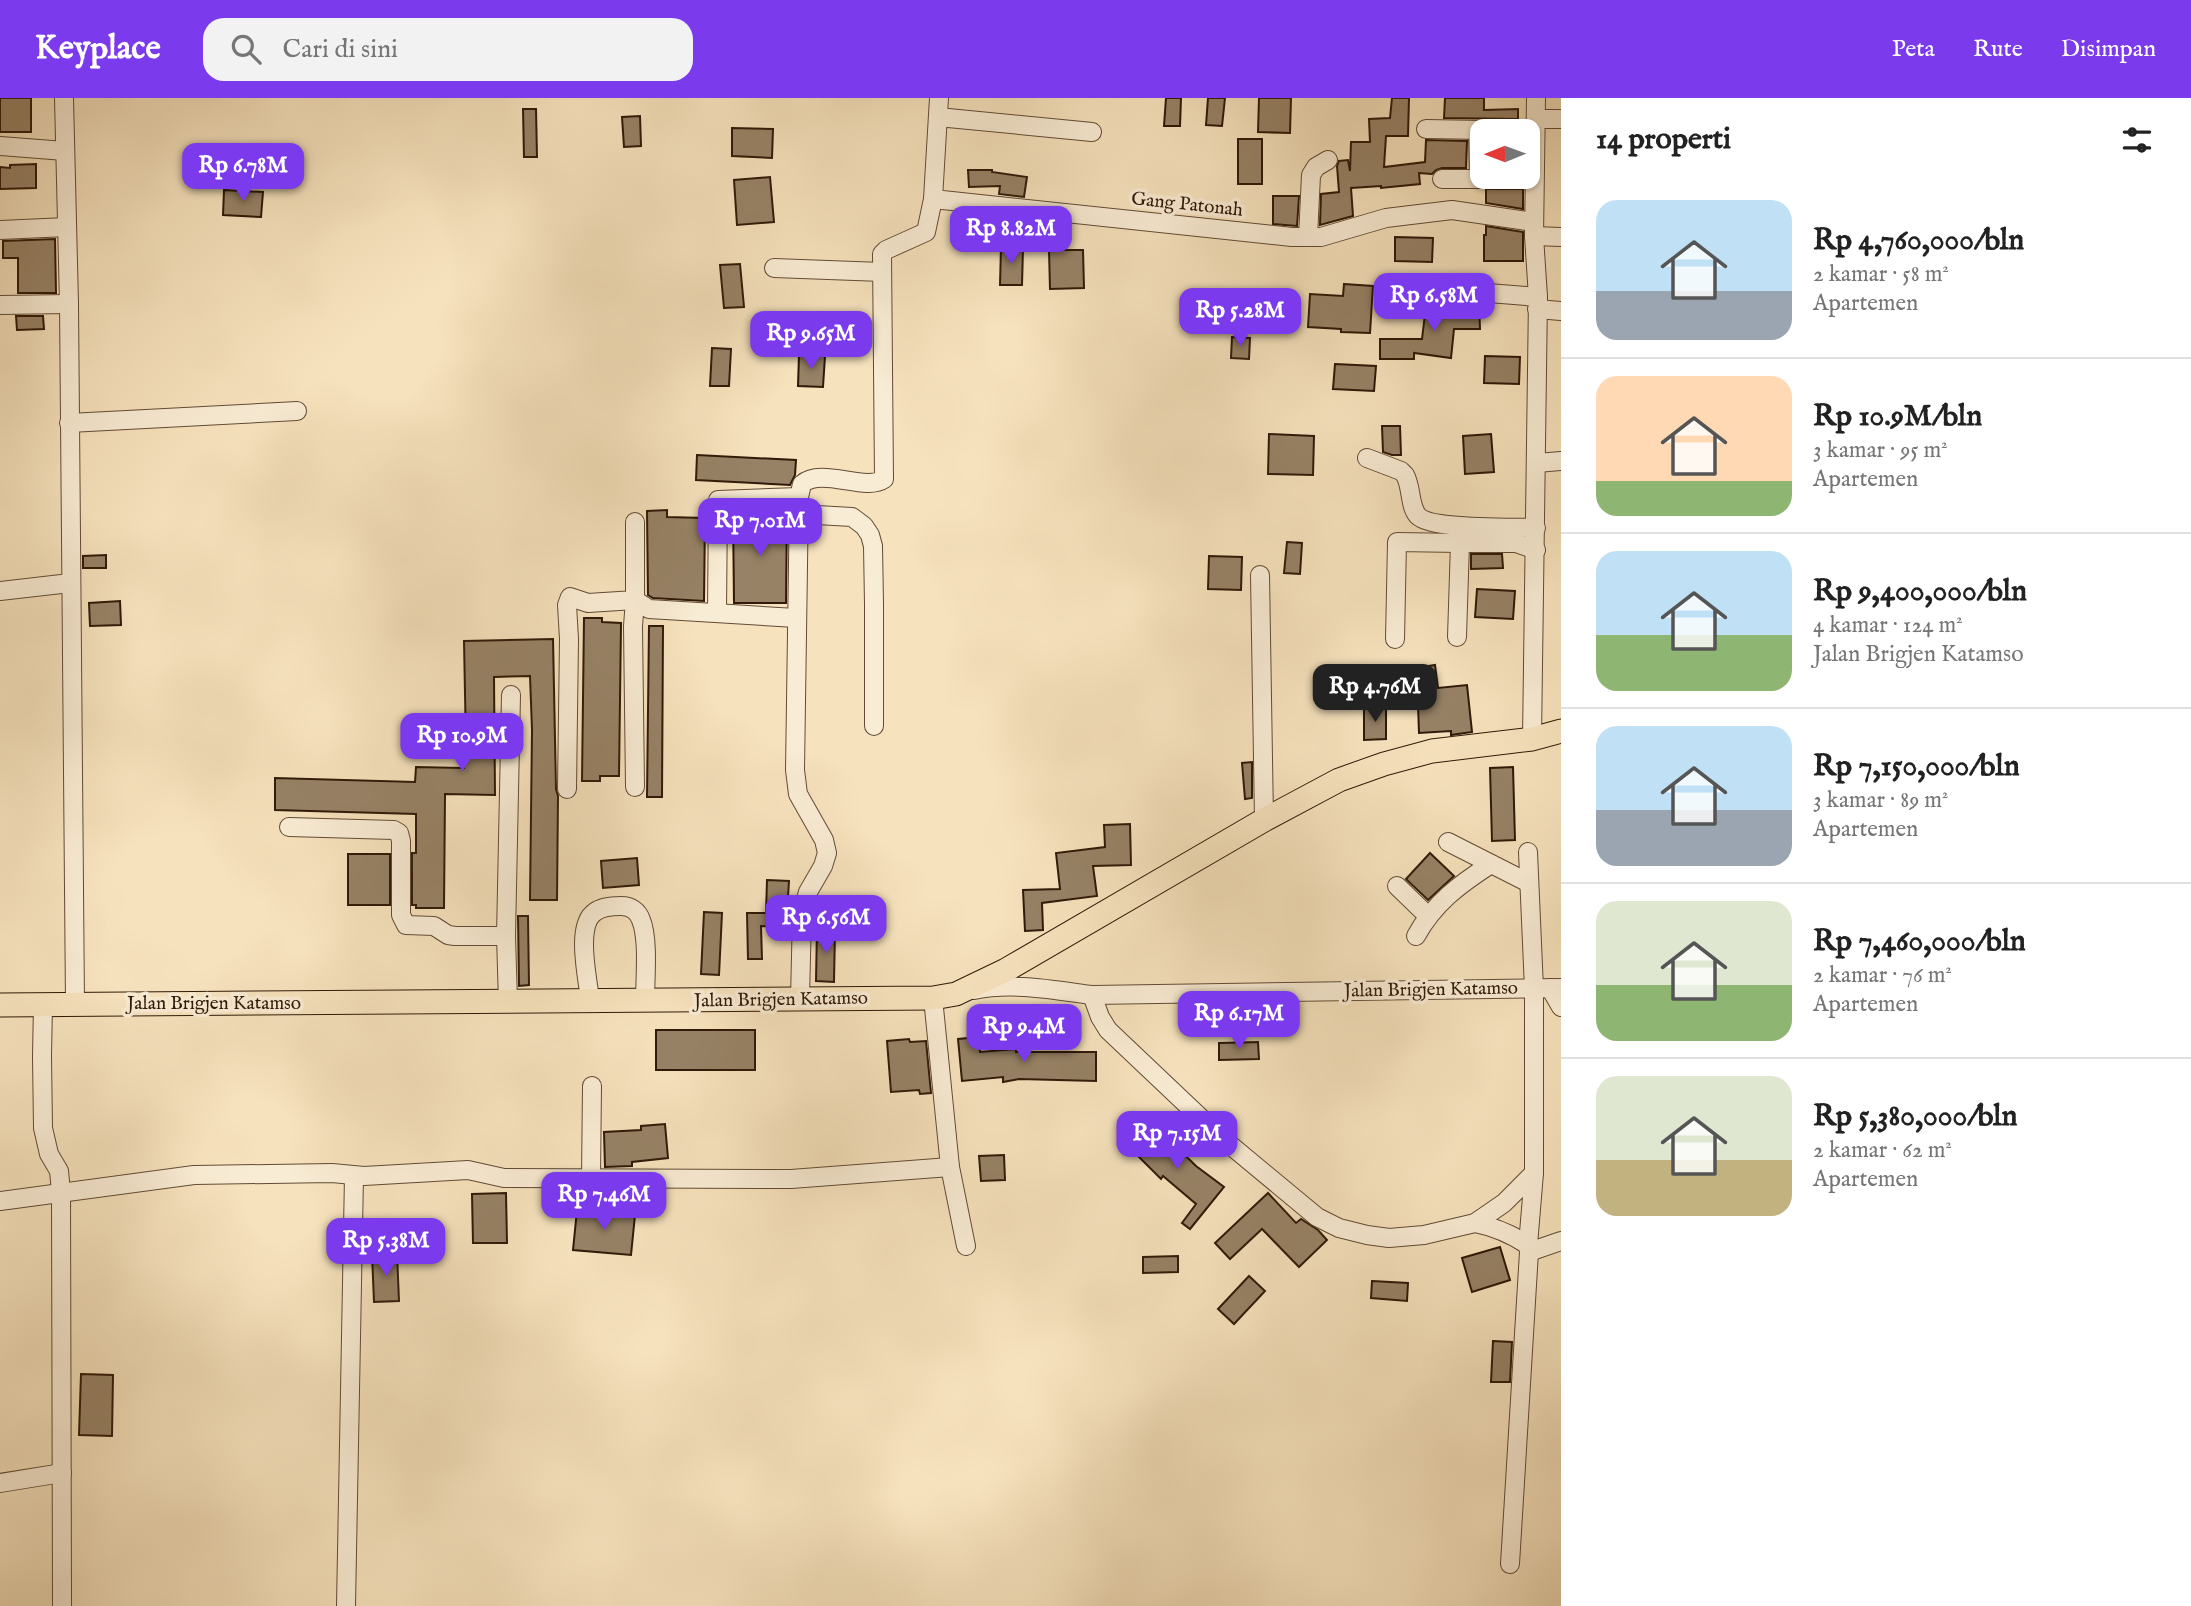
<!DOCTYPE html>
<html lang="id">
<head>
<meta charset="utf-8">
<style>
  body { margin:0; font-family:"IM FELL English",serif; background:#f2f2f2; color:#222; height:100vh; display:flex; flex-direction:column; font-size:26px; white-space:nowrap }
  * { box-sizing:border-box; margin:0 }
  p { font-size:23px; color:#767676 }
  .icon { flex:none; width:38px; height:38px; fill:none; stroke:currentColor; stroke-width:2; stroke-linecap:round; stroke-linejoin:round }
  .map { position:relative; flex:1; overflow:hidden }
  .drawer { display:flex; flex-direction:column; background:#fff; width:630px }
  .drawer>* { flex:none }
  .needle { width:46px; rotate:269deg }
  .buttons { position:absolute; left:1470px; top:21px; display:grid; gap:14px }
  .buttons a { display:grid; place-items:center; width:70px; height:70px; border-radius:14px; background:#fff; box-shadow:0 2px 5px #0004; font-size:35px }
  .price { position:absolute; translate:-50% -60px; padding:0 16px; border-radius:14px; background:#7c3aed; color:#fff; font-size:23px; line-height:46px; filter:drop-shadow(0 2px 4px #0008) }
  .price::after { content:''; position:absolute; left:50%; top:42px; width:21px; height:16px; margin-left:-10px; background:inherit; clip-path:polygon(0 0,100% 0,50% 100%) }
  .price.current { background:#222; color:#fff }
  ul { padding:0; list-style:none }
  li { display:flex; align-items:center; gap:21px; height:175px; padding:0 35px }
  li+li { border-top:2px solid #e0e0e0 }
  li span { display:grid; place-items:center; flex:none; width:196px; height:140px; border-radius:21px; color:#555 }
  li>.icon { margin-inline-start:auto }
  span .icon { width:84px; height:84px; fill:#fffc; stroke-width:1 }
  li b { font-size:30px }
  h2 { display:flex; justify-content:space-between; align-items:center; height:84px; padding:0 35px; font-size:30px }
  header { display:flex; align-items:center; gap:42px; box-sizing:border-box; height:98px; padding:0 35px; background:#7c3aed; color:#fff }
  header strong { font-size:33px }
  nav { display:flex; gap:38px; margin-inline-start:auto; font-size:24px }
  .search { width:490px; height:63px; background:#f2f2f2; display:flex; align-items:center; gap:18px; box-sizing:border-box; padding:0 24px; border-radius:21px; color:#767676; font-size:26px }
  main { display:flex; flex:1; min-height:0 }
  .map>svg:first-child { display:block }
  .building { fill:#978266; stroke:#301908; stroke-width:2 }
  .lines { fill:none; stroke-linecap:round; stroke-linejoin:round }
  .minor-casing { stroke:#624b35; stroke-width:20 }
  .major-casing { stroke:#301908; stroke-width:25 }
  .minor { stroke:#f9ecd4; stroke-width:18 }
  .major { stroke:#f6e2bd; stroke-width:23 }
  .labels { text-anchor:middle; dominant-baseline:central; stroke-width:7; stroke-linejoin:round; paint-order:stroke }
  .street-label { font-size:19px; fill:#301908; stroke:#f9ecd4 }
</style>
</head>
<body>
<header>
<strong>Keyplace</strong>
<div class="search"><svg class="icon" aria-label="search" viewBox="0 0 24 24"><circle cx="10" cy="10" r="6"/><path d="M15 15l6 6"/></svg>Cari di sini</div>
<nav><a>Peta</a><a>Rute</a><a>Disimpan</a></nav>
</header>
<main>
<div class="map">
<svg width="1561" height="1508" viewBox="0 0 1561 1508">
  <rect width="100%" height="100%" fill="#f6e2bd"/>
  <filter id="stains"><feTurbulence type="fractalNoise" baseFrequency=".00286" numOctaves="4"/><feColorMatrix values="0 0 0 0 .2 0 0 0 0 .09 0 0 0 0 .02 0 0 0 .5 -.17"/></filter>
  <radialGradient id="worn" r=".72"><stop offset=".6" stop-color="#630" stop-opacity="0"/><stop offset="1" stop-color="#630" stop-opacity=".3"/></radialGradient>
  <g class="building">
    <rect x="0" y="0" width="31" height="34"/>
    <polygon points="1166,0 1181,0 1180,28 1164,28"/>
    <polygon points="1208,0 1225,0 1222,28 1206,27"/>
    <polygon points="1259,0 1291,0 1290,35 1258,34"/>
    <polygon points="1392,0 1409,0 1408,38 1386,38 1384,69 1425,64 1426,42 1467,43 1466,70 1442,70 1436,72 1432,76 1419,75 1420,86 1381,90 1381,88 1351,90 1353,118 1320,127 1321,96 1339,94 1337,68 1339,63 1348,62 1350,73 1351,44 1370,44 1369,21 1390,20"/>
    <polygon points="1445,0 1484,0 1484,12 1518,11 1518,21 1444,20"/>
    <polygon points="523,11 536,11 537,59 524,59"/>
    <polygon points="640,18 641,48 624,49 622,19"/>
    <polygon points="732,30 773,31 772,60 732,58"/>
    <rect x="1238" y="41" width="24" height="45"/>
    <polygon points="36,66 36,90 0,91 0,69 10,70 10,67"/>
    <polygon points="968,72 992,72 992,74 1027,79 1024,99 999,96 1000,88 969,89"/>
    <polygon points="770,79 774,124 737,127 734,82"/>
    <polygon points="1486,91 1523,91 1523,111 1486,105"/>
    <polygon points="224,92 263,94 261,119 223,117"/>
    <polygon points="1273,98 1299,98 1297,128 1273,126"/>
    <polygon points="1486,128 1523,134 1523,163 1484,163 1484,137 1486,137"/>
    <polygon points="1395,139 1433,140 1432,164 1395,163"/>
    <polygon points="55,141 56,195 18,195 18,160 3,160 3,143"/>
    <polygon points="1001,149 1023,150 1022,187 1000,187"/>
    <polygon points="1049,152 1083,152 1084,190 1050,191"/>
    <polygon points="740,166 744,209 724,210 720,167"/>
    <polygon points="1344,186 1373,188 1370,235 1341,234 1341,231 1308,229 1310,196 1343,198"/>
    <polygon points="1461,204 1479,206 1480,231 1454,231 1451,260 1414,255 1414,261 1380,261 1380,241 1422,241 1426,208 1461,212"/>
    <polygon points="16,218 43,218 44,231 17,232"/>
    <polygon points="1232,239 1250,240 1249,261 1231,260"/>
    <polygon points="712,250 731,251 729,288 710,288"/>
    <polygon points="799,257 825,258 823,289 798,288"/>
    <polygon points="1485,258 1520,259 1519,286 1484,285"/>
    <polygon points="1335,266 1376,268 1374,293 1333,291"/>
    <polygon points="1382,328 1400,328 1401,357 1392,357 1383,354"/>
    <polygon points="1269,336 1314,338 1313,377 1268,376"/>
    <polygon points="1491,336 1494,374 1465,376 1463,338"/>
    <polygon points="697,357 796,362 795,377 790,387 696,382"/>
    <polygon points="667,412 667,419 705,420 704,503 653,500 648,497 647,413"/>
    <polygon points="733,415 787,415 786,505 734,505"/>
    <polygon points="1287,444 1302,445 1300,476 1284,475"/>
    <polygon points="1471,456 1502,456 1503,470 1471,471"/>
    <polygon points="106,457 106,470 83,470 83,458"/>
    <polygon points="1209,458 1242,459 1241,492 1208,491"/>
    <polygon points="1477,491 1515,493 1513,521 1475,519"/>
    <polygon points="120,503 121,527 90,528 89,505"/>
    <polygon points="584,520 602,520 602,524 621,525 619,678 600,678 600,683 582,683"/>
    <polygon points="649,528 663,528 662,699 647,699"/>
    <polygon points="553,541 556,691 558,698 557,802 530,802 532,632 530,578 494,579 495,697 445,696 444,810 416,810 416,807 412,807 412,755 416,755 416,716 275,712 275,680 415,684 416,669 464,670 466,648 464,543"/>
    <polygon points="1435,567 1438,590 1467,587 1472,634 1451,637 1451,633 1419,635 1418,606 1422,606 1416,570"/>
    <polygon points="1386,609 1386,641 1364,642 1364,610"/>
    <polygon points="1252,664 1252,700 1245,701 1242,665"/>
    <polygon points="1513,669 1515,742 1492,743 1490,670"/>
    <polygon points="1130,726 1131,767 1093,768 1097,798 1042,805 1043,832 1025,833 1023,792 1060,791 1056,755 1105,749 1104,727"/>
    <polygon points="1430,755 1454,778 1428,802 1406,781"/>
    <rect x="348" y="756" width="42" height="51"/>
    <polygon points="637,760 639,787 603,790 601,763"/>
    <polygon points="767,782 789,783 786,830 761,828 762,861 748,861 747,815 766,815"/>
    <polygon points="704,814 722,815 719,877 701,876"/>
    <polygon points="518,818 528,818 529,887 519,888"/>
    <polygon points="817,831 835,831 834,884 816,883"/>
    <rect x="656" y="932" width="99" height="40"/>
    <polygon points="979,939 980,954 1016,951 1016,954 1096,954 1096,983 1019,981 1003,984 1003,979 962,983 958,941"/>
    <polygon points="909,941 910,944 926,943 931,995 920,996 919,992 891,994 887,943"/>
    <polygon points="1258,944 1259,961 1219,962 1219,945"/>
    <polygon points="665,1026 668,1060 632,1064 632,1068 605,1069 604,1034 641,1032 641,1028"/>
    <polygon points="1153,1026 1196,1068 1224,1089 1190,1131 1182,1125 1196,1106 1163,1078 1161,1081 1130,1050"/>
    <polygon points="1004,1057 1005,1082 981,1083 979,1058"/>
    <polygon points="506,1095 507,1145 473,1145 472,1096"/>
    <polygon points="1268,1095 1296,1125 1301,1121 1318,1132 1327,1142 1299,1169 1262,1131 1230,1161 1215,1145"/>
    <polygon points="577,1112 635,1117 631,1157 573,1152"/>
    <polygon points="1500,1149 1510,1182 1472,1194 1462,1160"/>
    <polygon points="397,1155 399,1203 374,1204 372,1156"/>
    <polygon points="1178,1158 1178,1174 1143,1175 1143,1159"/>
    <polygon points="1249,1178 1265,1193 1234,1226 1218,1211"/>
    <polygon points="1372,1183 1408,1185 1407,1203 1371,1200"/>
    <polygon points="1493,1243 1512,1244 1510,1284 1491,1284"/>
    <polygon points="81,1276 113,1277 112,1338 79,1337"/>
  </g>
  <g class="lines">
    <defs>
      <g id="minor">
        <polyline points="64,0 69,206 75,907"/>
        <polyline points="939,0 933,101 1292,139 1321,139 1386,120 1452,112 1534,124"/>
        <polyline points="938,19 1092,34"/>
        <polyline points="1536,21 1561,21"/>
        <polyline points="1426,31 1535,33"/>
        <polyline points="0,48 65,53"/>
        <polyline points="1442,81 1479,81 1478,32"/>
        <polyline points="0,132 67,129"/>
        <polyline points="1534,138 1561,139"/>
        <polyline points="1308,139 1311,77 1316,69 1328,62"/>
        <polyline points="774,170 882,174"/>
        <polyline points="1414,189 1538,199"/>
        <polyline points="0,207 69,206"/>
        <polyline points="1537,211 1561,213"/>
        <polyline points="69,325 297,313"/>
        <path d="M1367,360l34,13 4,4c7,12 4,31 13,41 14,14 96,11 118,12"/>
        <polyline points="1537,365 1561,363"/>
        <polyline points="799,416 852,419 864,428 870,437 873,448 874,506 874,628"/>
        <polyline points="1260,477 1264,722"/>
        <polyline points="0,493 70,485"/>
        <polyline points="717,515 718,402 799,399"/>
        <polyline points="1457,539 1460,445 1516,445 1536,452"/>
        <polyline points="1395,541 1397,444 1460,445"/>
        <polyline points="1532,641 1538,199 1534,138 1536,0"/>
        <polyline points="635,689 633,528 635,502 649,511 796,520"/>
        <polyline points="567,691 569,541 567,507 570,499 588,505 635,502 635,424"/>
        <polyline points="289,729 394,732 399,735 401,743 401,817 406,827 434,828 448,837 455,838 506,838"/>
        <polyline points="1448,744 1529,785"/>
        <polyline points="1397,788 1428,818"/>
        <path d="M1416,838c18,-33 44,-52 75,-72"/>
        <polyline points="1550,890 1561,909"/>
        <path d="M974,892c39,-8 79,0 118,5l469,-7"/>
        <polyline points="1092,897 1100,919 1108,932 1223,1041 1317,1119 1339,1130 1367,1137 1389,1140 1424,1137 1475,1125 1504,1105 1534,1075"/>
        <polyline points="933,900 950,1069 966,1148"/>
        <path d="M800,901l2,-86 6,-21 15,-26 4,-13 -3,-13 -26,-46 -3,-24 4,-273 3,-13c20,-17 63,8 82,-5l-2,-225 4,-4 40,-18 7,-33"/>
        <path d="M590,902c-2,-21 -15,-75 5,-88 6,-5 18,-6 26,-6 10,0 17,5 20,14 8,19 4,60 4,81"/>
        <polyline points="508,904 506,838 511,597"/>
        <polyline points="43,906 42,958 43,1030 49,1056 59,1073 61,1094 62,1508"/>
        <polyline points="591,1080 592,988"/>
        <polyline points="0,1103 194,1077 332,1075 364,1078 468,1072 504,1080 791,1081 950,1069"/>
        <path d="M1475,1125c20,4 36,11 53,22"/>
        <polyline points="1529,1154 1561,1143"/>
        <polyline points="0,1385 62,1375"/>
        <polyline points="1510,1466 1529,1154 1528,1147 1534,1075 1534,891 1528,754"/>
        <polyline points="346,1508 354,1078"/>
      </g>
      <polyline id="major" points="0,907 933,900 956,896 1006,872 1264,722 1339,682 1384,666 1432,653 1532,641 1561,633"/>
    </defs>
    <use href="#minor" class="minor-casing"/>
    <use href="#major" class="major-casing"/>
    <use href="#minor" class="minor"/>
    <use href="#major" class="major"/>
  </g>
  <g class="labels">
    <g class="street-label">
      <text transform="translate(1187 107) rotate(6)">Gang Patonah</text>
      <text transform="translate(1431 892) rotate(-1)">Jalan Brigjen Katamso</text>
      <text transform="translate(781 902) rotate(-1)">Jalan Brigjen Katamso</text>
      <text x="214" y="906">Jalan Brigjen Katamso</text>
    </g>
  </g>
  <rect width="100%" height="100%" filter="url(#stains)"/>
  <rect width="100%" height="100%" fill="url(#worn)"/>
</svg>
<div class="buttons">
<a><svg class="needle" viewBox="-14 -14 28 28"><path d="M0-13l5 13h-10z" fill="#e53935"/><path d="M0 13l5-13h-10z" fill="#767676"/></svg></a>
</div>
<b class="price" style="left:243px;top:105px">Rp 6.78M</b>
<b class="price" style="left:1011px;top:168px">Rp 8.82M</b>
<b class="price" style="left:1434px;top:235px">Rp 6.58M</b>
<b class="price" style="left:1240px;top:250px">Rp 5.28M</b>
<b class="price" style="left:811px;top:273px">Rp 9.65M</b>
<b class="price" style="left:760px;top:460px">Rp 7.01M</b>
<b class="price current" style="left:1375px;top:626px">Rp 4.76M</b>
<b class="price" style="left:462px;top:675px">Rp 10.9M</b>
<b class="price" style="left:826px;top:857px">Rp 6.56M</b>
<b class="price" style="left:1239px;top:953px">Rp 6.17M</b>
<b class="price" style="left:1024px;top:966px">Rp 9.4M</b>
<b class="price" style="left:1177px;top:1073px">Rp 7.15M</b>
<b class="price" style="left:604px;top:1134px">Rp 7.46M</b>
<b class="price" style="left:386px;top:1180px">Rp 5.38M</b>
</div>
<section class="drawer">
<h2>14 properti<svg class="icon" aria-label="filters" viewBox="0 0 24 24"><path d="M4 7h16M4 17h16"/><circle cx="9" cy="7" r="2"/><circle cx="15" cy="17" r="2"/></svg></h2>
<ul>
<li><span style="background:linear-gradient(#bfe0f5 65%,#9aa5b1 0)"><svg class="icon" aria-label="home" viewBox="0 0 24 24"><path d="M3 11l9-7 9 7M6 9v11h12V9"/></svg></span><div><b>Rp 4,760,000/bln</b><p>2 kamar · 58 m²</p><p>Apartemen</p></div></li>
<li><span style="background:linear-gradient(#ffd9b3 75%,#8fb573 0)"><svg class="icon" aria-label="home" viewBox="0 0 24 24"><path d="M3 11l9-7 9 7M6 9v11h12V9"/></svg></span><div><b>Rp 10.9M/bln</b><p>3 kamar · 95 m²</p><p>Apartemen</p></div></li>
<li><span style="background:linear-gradient(#bfe0f5 60%,#8fb573 0)"><svg class="icon" aria-label="home" viewBox="0 0 24 24"><path d="M3 11l9-7 9 7M6 9v11h12V9"/></svg></span><div><b>Rp 9,400,000/bln</b><p>4 kamar · 124 m²</p><p>Jalan Brigjen Katamso</p></div></li>
<li><span style="background:linear-gradient(#bfe0f5 60%,#9aa5b1 0)"><svg class="icon" aria-label="home" viewBox="0 0 24 24"><path d="M3 11l9-7 9 7M6 9v11h12V9"/></svg></span><div><b>Rp 7,150,000/bln</b><p>3 kamar · 89 m²</p><p>Apartemen</p></div></li>
<li><span style="background:linear-gradient(#dfe7d0 60%,#8fb573 0)"><svg class="icon" aria-label="home" viewBox="0 0 24 24"><path d="M3 11l9-7 9 7M6 9v11h12V9"/></svg></span><div><b>Rp 7,460,000/bln</b><p>2 kamar · 76 m²</p><p>Apartemen</p></div></li>
<li><span style="background:linear-gradient(#dfe7d0 60%,#c2b280 0)"><svg class="icon" aria-label="home" viewBox="0 0 24 24"><path d="M3 11l9-7 9 7M6 9v11h12V9"/></svg></span><div><b>Rp 5,380,000/bln</b><p>2 kamar · 62 m²</p><p>Apartemen</p></div></li>
</ul>
</section>
</main>
</body>
</html>
